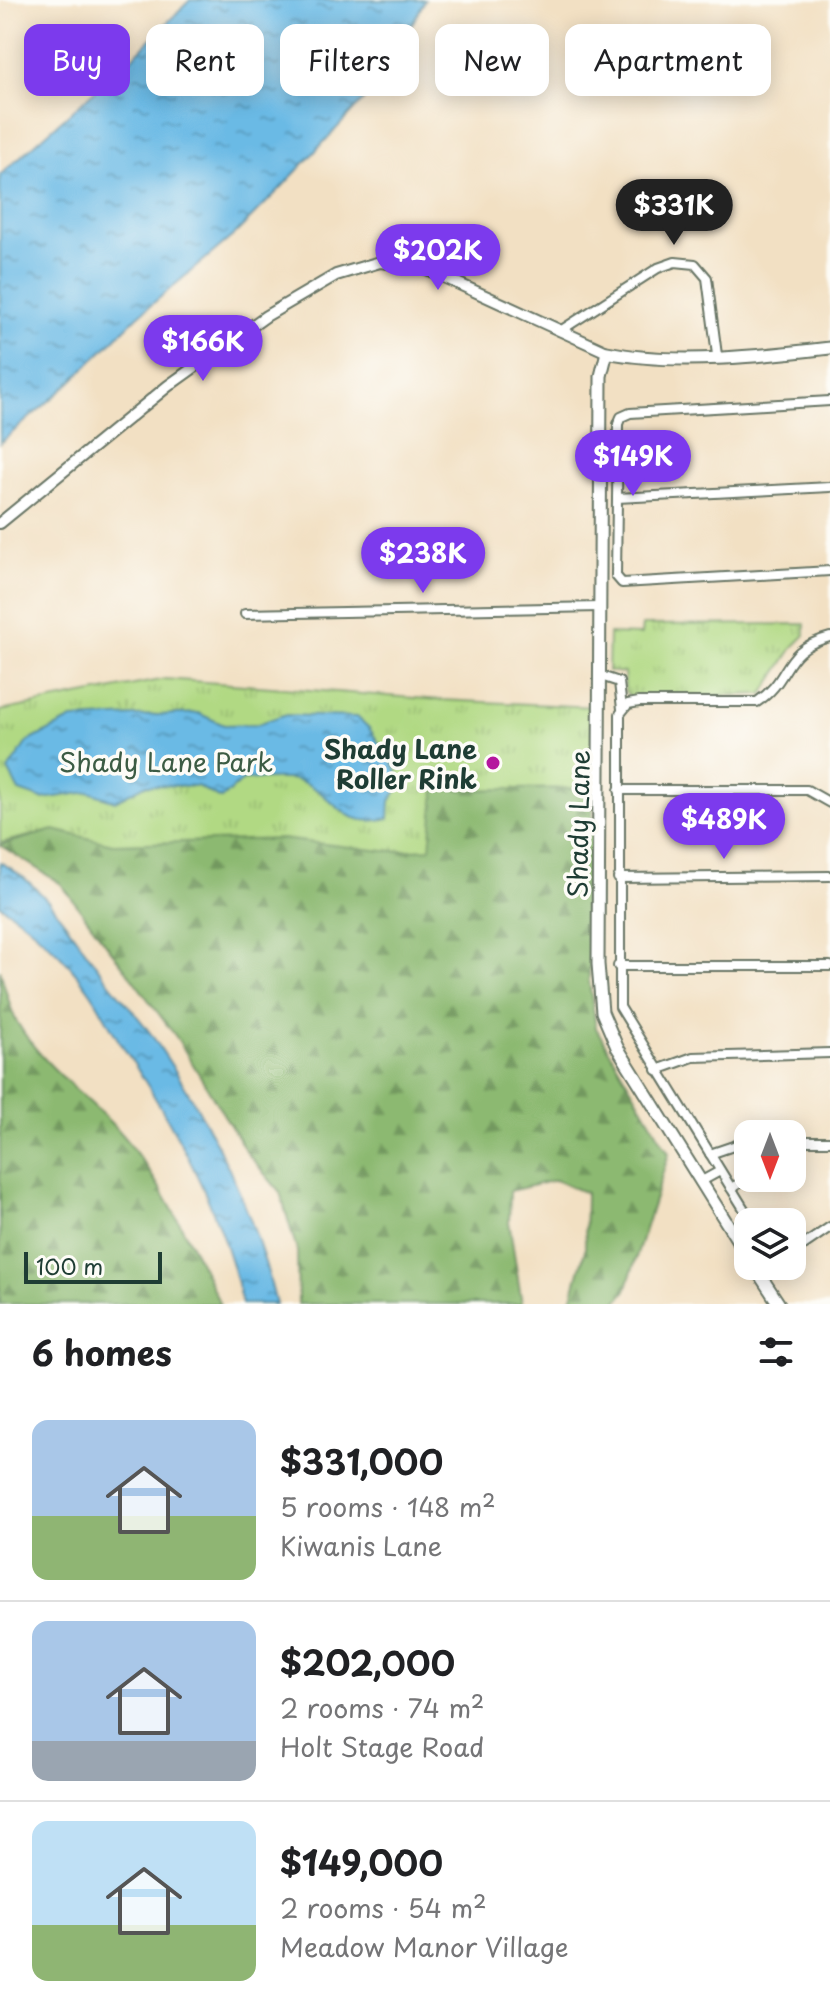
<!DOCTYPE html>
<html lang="en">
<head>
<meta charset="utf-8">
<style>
  body { margin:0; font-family:"Playpen Sans",sans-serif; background:#f2f2f2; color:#202124; height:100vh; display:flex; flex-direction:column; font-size:30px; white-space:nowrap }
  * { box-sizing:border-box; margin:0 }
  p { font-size:26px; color:#757577 }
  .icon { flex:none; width:44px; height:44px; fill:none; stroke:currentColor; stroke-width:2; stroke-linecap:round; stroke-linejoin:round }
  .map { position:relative; height:1304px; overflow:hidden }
  .drawer { display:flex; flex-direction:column; background:#fff; flex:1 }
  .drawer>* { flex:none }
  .guide { position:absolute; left:24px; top:24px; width:782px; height:72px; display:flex; gap:16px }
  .needle { width:52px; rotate:180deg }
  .tools { position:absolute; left:734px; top:1120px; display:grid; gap:16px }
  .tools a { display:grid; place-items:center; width:72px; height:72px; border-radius:16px; background:#fff; box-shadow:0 4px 20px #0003; font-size:40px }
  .scale { position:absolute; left:24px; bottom:20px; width:138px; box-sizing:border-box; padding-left:8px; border:4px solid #1f3d34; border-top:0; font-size:22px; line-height:28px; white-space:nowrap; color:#1f3d34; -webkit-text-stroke:6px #fdfcf7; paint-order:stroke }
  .price { position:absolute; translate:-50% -68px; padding:0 18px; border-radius:28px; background:#7c3aed; color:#fff; font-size:26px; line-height:52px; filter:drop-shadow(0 2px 4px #0008) }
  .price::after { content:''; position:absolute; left:50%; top:48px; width:24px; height:18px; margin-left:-12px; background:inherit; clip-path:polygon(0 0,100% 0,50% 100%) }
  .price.current { background:#222; color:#fff }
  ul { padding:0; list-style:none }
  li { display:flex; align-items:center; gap:24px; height:200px; padding:0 32px }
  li+li { border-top:2px solid #e0e0e0 }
  li span { display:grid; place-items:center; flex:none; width:224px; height:160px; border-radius:16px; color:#555 }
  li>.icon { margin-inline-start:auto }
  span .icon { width:96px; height:96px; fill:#fffc; stroke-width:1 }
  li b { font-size:34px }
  h2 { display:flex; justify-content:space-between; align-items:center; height:96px; padding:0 32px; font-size:34px }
  .pill { padding:0 28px; border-radius:16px; background:#fff; box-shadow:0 4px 20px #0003; font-size:28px; line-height:72px }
  .pill.current { background:#7c3aed; color:#fff }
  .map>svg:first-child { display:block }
  .forest { fill:url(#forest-firs); stroke:#567b52; stroke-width:2 }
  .park { fill:url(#park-tufts); stroke:#688b5c; stroke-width:2 }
  .water { fill:url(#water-ripples); stroke:#447c8c; stroke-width:2 }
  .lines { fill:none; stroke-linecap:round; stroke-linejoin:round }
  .minor-casing { stroke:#697666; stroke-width:12 }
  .tertiary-casing { stroke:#697666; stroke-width:14 }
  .secondary-casing { stroke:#697666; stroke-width:15 }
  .minor { stroke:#fff; stroke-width:8 }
  .tertiary { stroke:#fff; stroke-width:10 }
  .secondary { stroke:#fff; stroke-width:11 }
  .poi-dot { fill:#b5179e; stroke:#fdfcf7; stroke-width:3 }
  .labels { text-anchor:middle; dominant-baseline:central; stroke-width:7; stroke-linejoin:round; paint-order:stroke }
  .poi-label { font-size:26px; font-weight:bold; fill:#1f3d34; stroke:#fdfcf7; text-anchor:end }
  .park-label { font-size:26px; fill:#3c5c44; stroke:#fdfcf7 }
  .street-label { font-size:26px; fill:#1f3d34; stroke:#fdfcf7 }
</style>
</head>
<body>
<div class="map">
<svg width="830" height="1304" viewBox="0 0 830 1304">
  <defs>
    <pattern id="forest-firs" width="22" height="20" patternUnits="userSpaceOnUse" patternTransform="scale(2)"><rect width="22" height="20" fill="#8cb971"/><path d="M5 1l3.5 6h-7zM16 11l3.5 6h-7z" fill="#72985e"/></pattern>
    <pattern id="park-tufts" width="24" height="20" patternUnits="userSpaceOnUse" patternTransform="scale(2)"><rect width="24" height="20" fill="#b1d983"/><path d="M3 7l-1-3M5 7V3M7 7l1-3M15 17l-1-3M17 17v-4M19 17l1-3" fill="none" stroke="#98bb72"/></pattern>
    <pattern id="water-ripples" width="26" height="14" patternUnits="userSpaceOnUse" patternTransform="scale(2)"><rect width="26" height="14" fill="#6abae5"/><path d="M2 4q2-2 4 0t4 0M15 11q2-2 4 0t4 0" fill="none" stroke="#5798ba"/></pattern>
  </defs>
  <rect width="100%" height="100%" fill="#fdfcf7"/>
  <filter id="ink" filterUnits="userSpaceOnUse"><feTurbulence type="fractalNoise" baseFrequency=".0125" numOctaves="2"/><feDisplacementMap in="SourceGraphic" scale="16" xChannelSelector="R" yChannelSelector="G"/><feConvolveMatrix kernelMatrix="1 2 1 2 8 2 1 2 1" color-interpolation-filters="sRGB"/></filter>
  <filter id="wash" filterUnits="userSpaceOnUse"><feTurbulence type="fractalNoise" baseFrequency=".006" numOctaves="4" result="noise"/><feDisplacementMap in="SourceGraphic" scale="32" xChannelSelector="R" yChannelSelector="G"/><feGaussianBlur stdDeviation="1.8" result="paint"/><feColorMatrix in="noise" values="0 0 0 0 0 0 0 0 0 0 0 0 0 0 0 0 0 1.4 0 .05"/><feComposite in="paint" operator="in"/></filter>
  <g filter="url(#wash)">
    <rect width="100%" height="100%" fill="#f2e0c3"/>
    <g class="forest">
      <polygon points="593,788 589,981 596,1028 669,1153 626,1290 615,1304 570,1304 585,1250 586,1193 555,1180 510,1191 509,1222 522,1304 298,1304 297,1251 280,1192 247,1153 177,1038 61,884 0,845 54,830 113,844 282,839 384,851 429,849 435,790"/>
      <path d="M0,970c5,16 9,37 17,52 24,42 64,69 96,103 45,48 79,120 107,179h-220z"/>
    </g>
    <g class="park">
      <polygon points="805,624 805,635 794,646 763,694 631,698 625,691 624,673 608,671 609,634 641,635 642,625"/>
      <polygon points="165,679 441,700 595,707 593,788 435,790 430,849 384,851 282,839 113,844 54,830 0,843 0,711"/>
    </g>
    <g class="water">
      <polygon points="190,0 425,0 381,81 280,189 235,234 138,316 69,384 0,443 0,175 133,57"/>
      <path d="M198,713l26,12 34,-1 25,-9 74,2 12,11 27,41 3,19 -9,13 -1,17c-49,13 -53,-24 -89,-37 -15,-5 -41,-1 -57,-1l-22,19 -24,-13 -52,-1 -30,16 -26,-9 -47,7 -23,-8 -11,-21 19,-28 45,-23z"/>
      <path d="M0,862c47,25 71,71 102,111 17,23 37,43 53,67 54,79 100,171 121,264h-34c-21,-96 -69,-182 -123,-263 -11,-17 -19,-36 -31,-52 -21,-31 -57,-63 -88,-84z"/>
    </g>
  </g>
  <g filter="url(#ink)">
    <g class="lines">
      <defs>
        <g id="minor">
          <polyline points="560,331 658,268 675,262 695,264 707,278 717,355"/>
          <polyline points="830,401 630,413 621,417 618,424 616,576 622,583 830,571"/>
          <polyline points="617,498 830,487"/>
          <polyline points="245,614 600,607"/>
          <polyline points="601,676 619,682 622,709"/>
          <polyline points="619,790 807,790 830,803"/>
          <polyline points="618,878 830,876"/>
          <polyline points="618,966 830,966"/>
          <polyline points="657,1070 693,1057 830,1053"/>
          <polyline points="792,1141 830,1141"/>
          <polyline points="710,1154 748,1141"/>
          <polyline points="700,1182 720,1171"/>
          <polyline points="731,1188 749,1178"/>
          <path d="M752,1222l-132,-215v-293l8,-10 11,-2h118c36,-24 23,-52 73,-65"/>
          <polyline points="792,1253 830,1227"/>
        </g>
        <polyline id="tertiary" points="0,523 168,386 266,316 336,275 380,262 422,267 607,352"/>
        <g id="secondary">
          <path d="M748,1257l-131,-210 -15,-35 -4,-48 3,-588 6,-24c67,14 155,4 223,-4"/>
          <polyline points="754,1266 779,1304"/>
        </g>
      </defs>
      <use href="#minor" class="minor-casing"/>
      <use href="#tertiary" class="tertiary-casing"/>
      <use href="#secondary" class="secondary-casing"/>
      <use href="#minor" class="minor"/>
      <use href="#tertiary" class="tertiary"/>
      <use href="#secondary" class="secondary"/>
    </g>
  </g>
  <circle class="poi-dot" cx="493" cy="763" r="8"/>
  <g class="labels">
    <g class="poi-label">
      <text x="477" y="748">Shady Lane<tspan x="477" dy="30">Roller Rink</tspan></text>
    </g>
    <g class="park-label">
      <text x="166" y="761">Shady Lane Park</text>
    </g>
    <g class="street-label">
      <text transform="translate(578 824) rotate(-89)">Shady Lane</text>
    </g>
  </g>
</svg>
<div class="tools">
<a><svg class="needle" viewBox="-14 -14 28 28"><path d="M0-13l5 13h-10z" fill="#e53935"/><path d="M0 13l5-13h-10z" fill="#757577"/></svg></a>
<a><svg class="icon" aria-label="layers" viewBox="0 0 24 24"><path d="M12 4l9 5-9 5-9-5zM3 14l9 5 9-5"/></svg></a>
</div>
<div class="scale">100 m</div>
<b class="price current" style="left:674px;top:247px">$331K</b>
<b class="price" style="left:438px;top:292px">$202K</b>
<b class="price" style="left:203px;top:383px">$166K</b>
<b class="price" style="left:633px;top:498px">$149K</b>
<b class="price" style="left:423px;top:595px">$238K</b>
<b class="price" style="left:724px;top:861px">$489K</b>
<div class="guide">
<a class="pill current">Buy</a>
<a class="pill">Rent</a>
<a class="pill">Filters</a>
<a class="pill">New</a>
<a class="pill">Apartment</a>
</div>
</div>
<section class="drawer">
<h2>6 homes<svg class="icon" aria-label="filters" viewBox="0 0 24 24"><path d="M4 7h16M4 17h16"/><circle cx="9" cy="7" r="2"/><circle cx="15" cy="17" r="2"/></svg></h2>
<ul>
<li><span style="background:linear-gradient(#a9c7e8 60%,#8fb573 0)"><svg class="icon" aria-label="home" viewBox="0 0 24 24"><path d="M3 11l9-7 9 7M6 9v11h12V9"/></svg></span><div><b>$331,000</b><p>5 rooms · 148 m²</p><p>Kiwanis Lane</p></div></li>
<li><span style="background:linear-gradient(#a9c7e8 75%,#9aa5b1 0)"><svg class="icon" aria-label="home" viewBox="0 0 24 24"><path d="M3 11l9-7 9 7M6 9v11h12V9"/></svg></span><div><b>$202,000</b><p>2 rooms · 74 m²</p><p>Holt Stage Road</p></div></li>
<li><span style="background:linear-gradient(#bfe0f5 65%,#8fb573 0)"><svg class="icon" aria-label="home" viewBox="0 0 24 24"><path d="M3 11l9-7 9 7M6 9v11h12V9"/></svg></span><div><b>$149,000</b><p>2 rooms · 54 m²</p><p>Meadow Manor Village</p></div></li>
</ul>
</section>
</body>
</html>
